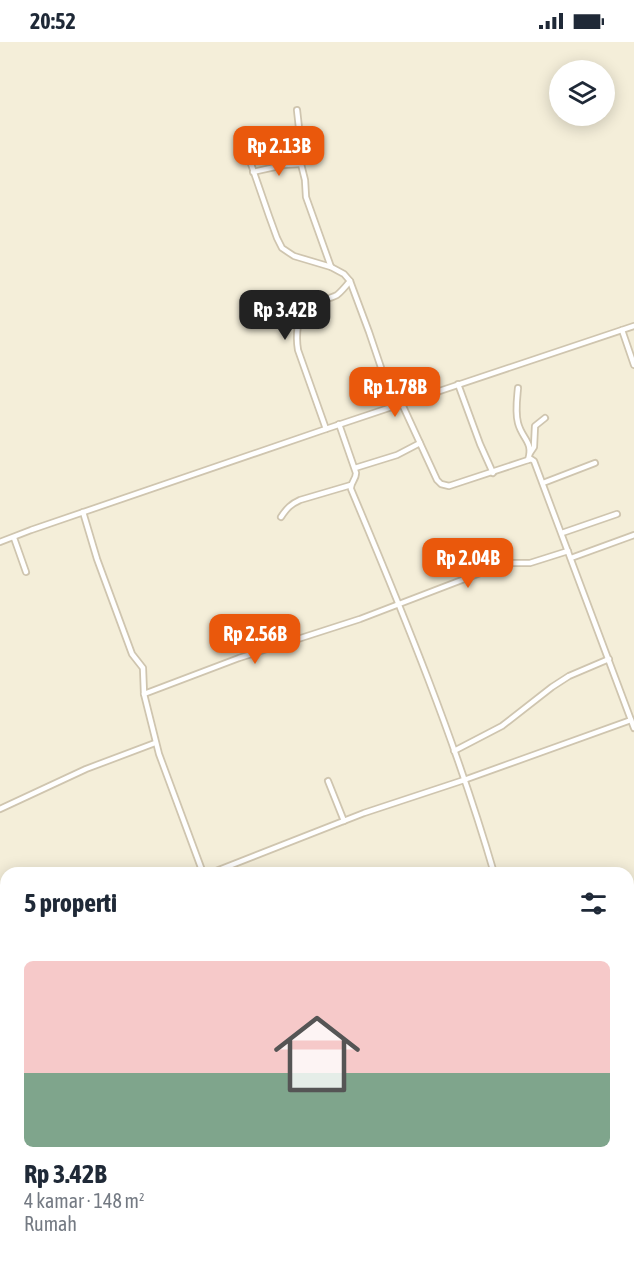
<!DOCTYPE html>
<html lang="id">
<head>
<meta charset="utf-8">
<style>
  body { margin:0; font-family:"Asap Condensed",sans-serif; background:#f2f2f3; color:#1f2937; height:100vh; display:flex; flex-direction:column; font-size:22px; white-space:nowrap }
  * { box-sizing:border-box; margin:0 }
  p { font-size:20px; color:#747a83 }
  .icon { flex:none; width:33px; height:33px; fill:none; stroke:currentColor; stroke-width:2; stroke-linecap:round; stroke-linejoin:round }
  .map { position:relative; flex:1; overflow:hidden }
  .sheet { position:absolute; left:0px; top:825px; width:634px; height:402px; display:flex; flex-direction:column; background:#fff; border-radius:18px 18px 0 0; box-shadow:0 3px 15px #0003 }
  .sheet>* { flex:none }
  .fabs { position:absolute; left:549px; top:18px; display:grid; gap:12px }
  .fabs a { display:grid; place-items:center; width:66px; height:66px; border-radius:50%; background:#fff; box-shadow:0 3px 15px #0003; font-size:30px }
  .price { position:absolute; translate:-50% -51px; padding:0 14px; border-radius:12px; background:#ea580c; color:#fff; font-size:20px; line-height:39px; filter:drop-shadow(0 2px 3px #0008) }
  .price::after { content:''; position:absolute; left:50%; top:36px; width:18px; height:14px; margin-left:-9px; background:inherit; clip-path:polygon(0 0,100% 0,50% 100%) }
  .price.active { background:#222; color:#fff }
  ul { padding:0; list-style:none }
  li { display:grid; align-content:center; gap:12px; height:318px; padding:0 24px }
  li span { display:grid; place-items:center; height:186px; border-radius:9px; color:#555 }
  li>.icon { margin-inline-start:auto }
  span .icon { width:108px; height:108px; fill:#fffc; stroke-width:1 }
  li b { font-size:26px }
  h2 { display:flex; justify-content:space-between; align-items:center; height:72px; padding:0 24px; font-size:26px }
  .status { display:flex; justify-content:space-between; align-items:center; height:42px; padding:0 30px; background:#fff; direction:ltr }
  .status svg { height:16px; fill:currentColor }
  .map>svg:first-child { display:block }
  .residential { fill:#f4eed9; fill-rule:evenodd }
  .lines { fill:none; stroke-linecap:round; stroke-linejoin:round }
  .minor-casing { stroke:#cfc5af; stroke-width:8 }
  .minor { stroke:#fff; stroke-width:4.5 }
</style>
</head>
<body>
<div class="status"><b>20:52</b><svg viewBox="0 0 49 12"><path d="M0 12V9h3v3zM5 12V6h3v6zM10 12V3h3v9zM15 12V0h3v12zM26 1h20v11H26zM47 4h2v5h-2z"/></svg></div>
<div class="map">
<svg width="634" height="1227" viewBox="0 0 634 1227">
  <rect width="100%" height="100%" fill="#fcfaeb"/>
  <path class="residential" d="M0,0h634v1164l-5,2 -1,-335h-622v390h466l-17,6h-455zM560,28h44v46h-44z"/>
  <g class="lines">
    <defs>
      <g id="minor">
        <polyline points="297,68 301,104 301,122 305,138 306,155 331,225"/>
        <polyline points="240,90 269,174 277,196 282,206 294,214 331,225 344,232 350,239 369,290 394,364"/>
        <polyline points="253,130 284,123 301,122"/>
        <polyline points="622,288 634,323"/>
        <polyline points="458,342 480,402 493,431"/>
        <path d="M518,346c-1,11 -3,24 0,35 4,16 16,19 10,37"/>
        <polyline points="402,362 437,438 441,442 449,444 531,417 534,419 634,686"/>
        <path d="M339,382l17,49c0,7 -6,10 -5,16 53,126 105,253 143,384"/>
        <path d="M326,387l-28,-79c-2,-12 -2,-38 11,-45 8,-5 19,-5 28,-10 5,-4 9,-9 13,-14"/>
        <polyline points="530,411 534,405 535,384 545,376"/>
        <polyline points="355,426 397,413 420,401"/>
        <polyline points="543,441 595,421"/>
        <polyline points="83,470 97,517 132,612 143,626 144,652 159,712 203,831"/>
        <path d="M281,475c6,-9 10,-13 19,-17l51,-15"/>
        <polyline points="562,491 617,472"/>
        <polyline points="14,496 26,530"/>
        <polyline points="0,500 31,488 326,387 634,284"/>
        <polyline points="571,516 634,493"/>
        <polyline points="144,652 239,616 360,577 501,523 509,521 530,521 568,509"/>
        <polyline points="454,709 502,684 552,645 569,634 609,617"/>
        <polyline points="328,739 344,779"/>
        <polyline points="0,767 86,727 155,701"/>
        <polyline points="211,831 364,771 464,738 631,678"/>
        <polyline points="628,883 634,881"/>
        <polyline points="628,904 634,917"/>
        <polyline points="0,957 6,954"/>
        <polyline points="628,998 634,995"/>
        <polyline points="0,1095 6,1093"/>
        <polyline points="628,1100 630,1107"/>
        <polyline points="0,1174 6,1190"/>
        <polyline points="17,1221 20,1227"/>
        <polyline points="197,1221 199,1227"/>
        <polyline points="272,1227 289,1221"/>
      </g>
    </defs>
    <use href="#minor" class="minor-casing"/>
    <use href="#minor" class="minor"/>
  </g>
</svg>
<div class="fabs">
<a><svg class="icon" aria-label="layers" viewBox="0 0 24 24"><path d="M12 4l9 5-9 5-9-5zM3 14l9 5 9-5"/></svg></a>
</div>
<b class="price" style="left:279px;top:135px">Rp 2.13B</b>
<b class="price active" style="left:285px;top:299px">Rp 3.42B</b>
<b class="price" style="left:395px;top:376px">Rp 1.78B</b>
<b class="price" style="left:468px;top:547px">Rp 2.04B</b>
<b class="price" style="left:255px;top:623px">Rp 2.56B</b>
<section class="sheet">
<h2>5 properti<svg class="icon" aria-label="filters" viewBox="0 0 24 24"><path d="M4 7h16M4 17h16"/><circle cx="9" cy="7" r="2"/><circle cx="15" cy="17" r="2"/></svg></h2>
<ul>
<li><span style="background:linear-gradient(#f6c9c9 60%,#7fa58c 0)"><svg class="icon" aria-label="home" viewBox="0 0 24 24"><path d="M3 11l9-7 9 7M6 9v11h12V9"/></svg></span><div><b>Rp 3.42B</b><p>4 kamar · 148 m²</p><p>Rumah</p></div></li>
</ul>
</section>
</div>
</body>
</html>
